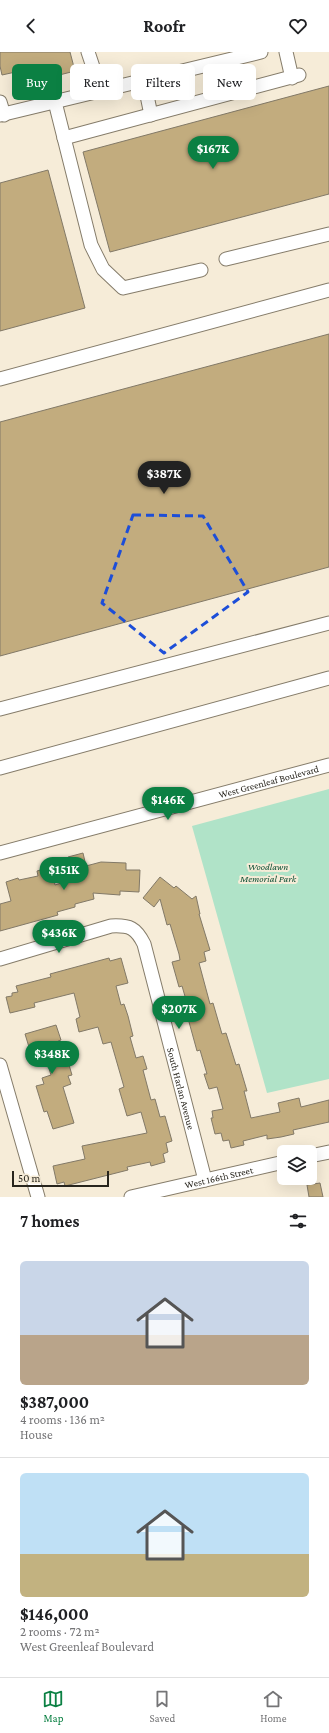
<!DOCTYPE html>
<html lang="en">
<head>
<meta charset="utf-8">
<style>
  body { margin:0; font-family:"Crimson Pro",serif; background:#f2f2f2; color:#202124; height:100vh; display:flex; flex-direction:column; font-size:15px; white-space:nowrap }
  * { box-sizing:border-box; margin:0 }
  p { font-size:13px; color:#757577 }
  .icon { flex:none; width:22px; height:22px; fill:none; stroke:currentColor; stroke-width:2; stroke-linecap:round; stroke-linejoin:round }
  .map { position:relative; height:1145px; overflow:hidden }
  .panel { display:flex; flex-direction:column; background:#fff; flex:1 }
  .panel>* { flex:none }
  .banner { position:absolute; left:12px; top:12px; width:305px; height:36px; display:flex; gap:8px }
  .tools { position:absolute; left:277px; top:1093px; display:grid; gap:8px }
  .tools a { display:grid; place-items:center; width:40px; height:40px; border-radius:6px; background:#fff; box-shadow:0 4px 16px #0002; font-size:20px }
  .scale { position:absolute; left:12px; bottom:10px; width:97px; box-sizing:border-box; padding-left:4px; border:2px solid #28251d; border-top:0; font-size:11px; line-height:14px; white-space:nowrap; color:#28251d; -webkit-text-stroke:3px #f6ecd8; paint-order:stroke }
  .price { position:absolute; translate:-50% -34px; padding:0 9px; border-radius:14px; background:#0b8043; color:#fff; font-size:13px; line-height:26px; filter:drop-shadow(0 1px 2px #0008) }
  .price::after { content:''; position:absolute; left:50%; top:24px; width:12px; height:9px; margin-left:-6px; background:inherit; clip-path:polygon(0 0,100% 0,50% 100%) }
  .price.active { background:#222; color:#fff }
  ul { padding:0; list-style:none }
  li { display:grid; align-content:center; gap:8px; height:212px; padding:0 20px }
  li+li { border-top:1px solid #e0e0e0 }
  li span { display:grid; place-items:center; height:124px; border-radius:6px; color:#555 }
  li>.icon { margin-inline-start:auto }
  span .icon { width:72px; height:72px; fill:#fffc; stroke-width:1 }
  li b { font-size:17px }
  h2 { display:flex; justify-content:space-between; align-items:center; height:48px; padding:0 20px; font-size:17px }
  .pill { padding:0 14px; border-radius:6px; background:#fff; box-shadow:0 4px 16px #0002; font-size:14px; line-height:36px }
  .pill.active { background:#0b8043; color:#fff }
  header { display:flex; justify-content:space-between; align-items:center; height:52px; padding:0 20px; background:#fff; font-size:18px; font-weight:700 }
  .dock { display:flex; justify-content:space-around; align-items:center; height:56px; border-top:1px solid #e0e0e0; background:#fff; font-size:11px; color:#757577 }
  .dock a { display:grid; justify-items:center; gap:2px }
  .dock .active { color:#0b8043 }
  .map>svg:first-child { display:block }
  .green { fill:#b0e3c8 }
  .building { fill:#c2ac7e; stroke:#827967 }
  .lines { fill:none; stroke-linecap:round; stroke-linejoin:round }
  .minor-casing { stroke:#857c6a; stroke-width:15 }
  .minor { stroke:#fff; stroke-width:13 }
  .marked { fill:none; stroke:#1d4ed8; stroke-width:3; stroke-dasharray:8 5; stroke-linejoin:round }
  .labels { text-anchor:middle; dominant-baseline:central; stroke-width:4; stroke-linejoin:round; paint-order:stroke }
  .street-label { font-size:10px; fill:#28251d; stroke:#f6ecd8 }
  .park-label { font-size:10px; font-style:italic; fill:#0d4f35; stroke:#f6ecd8 }
</style>
</head>
<body>
<header><svg class="icon" aria-label="back" viewBox="0 0 24 24"><path d="M15 5l-7 7 7 7"/></svg>Roofr<svg class="icon" aria-label="heart" viewBox="0 0 24 24"><path d="M12 20l-8-8c-3-5 5-10 8-4 3-6 11-1 8 4z"/></svg></header>
<div class="map">
<svg width="329" height="1145" viewBox="0 0 329 1145">
  <rect width="100%" height="100%" fill="#f6ecd8"/>
  <polygon class="green" points="329,737 329,1027 267,1041 192,774"/>
  <g class="building">
    <polygon points="0,0 70,0 75,19 24,32 20,19 2,23 0,14"/>
    <polygon points="329,34 329,142 110,200 83,100"/>
    <polygon points="48,118 85,256 0,279 0,131"/>
    <polygon points="329,282 329,515 0,604 0,370"/>
    <polygon points="83,801 86,814 101,810 126,811 126,818 140,818 139,840 120,839 120,843 93,841 94,847 75,852 75,855 57,860 58,863 0,879 0,852 11,849 6,830 18,826 19,828 38,824 37,819 51,815 55,833 74,827 68,805"/>
    <polygon points="160,825 174,836 176,834 192,847 196,844 200,862 199,862 210,898 204,900 206,909 199,911 210,952 213,951 222,982 226,981 236,1013 239,1012 247,1039 244,1039 251,1066 280,1060 278,1051 299,1046 301,1055 329,1048 329,1070 293,1078 294,1082 281,1085 267,1087 267,1083 243,1089 244,1093 231,1096 229,1088 223,1089 221,1081 215,1082 211,1066 213,1066 212,1059 223,1057 217,1035 209,1037 204,1022 207,1022 200,998 197,999 186,959 189,958 182,934 179,935 172,910 180,908 179,902 170,872 167,873 160,847 154,855 143,846"/>
    <polygon points="109,906 110,909 121,906 128,931 116,934 121,953 124,952 128,964 133,984 130,985 136,1006 143,1004 147,1017 143,1018 151,1048 155,1047 160,1065 165,1064 172,1089 166,1091 168,1100 163,1102 165,1110 151,1114 150,1110 127,1115 128,1118 65,1134 64,1130 57,1132 53,1114 85,1107 82,1094 147,1081 141,1060 127,1064 119,1037 124,1035 111,990 103,992 98,975 79,980 76,967 80,965 74,941 34,951 35,955 10,961 6,945 12,944 12,941 18,940 16,934 51,925 50,922"/>
    <polygon points="56,973 61,988 58,989 65,1012 66,1011 67,1014 69,1013 72,1023 68,1024 71,1032 63,1035 74,1071 53,1077 47,1059 44,1060 36,1034 44,1032 42,1026 51,1023 45,1004 33,1008 25,982"/>
    <polygon points="320,1131 323,1145 309,1145 307,1133"/>
  </g>
  <g class="lines">
    <defs>
      <g id="minor">
        <polyline points="88,0 101,39"/>
        <polyline points="286,0 292,26"/>
        <polyline points="144,29 151,63"/>
        <polyline points="0,50 4,63"/>
        <polyline points="55,50 91,193 103,217 123,236 201,218"/>
        <polyline points="0,63 261,0"/>
        <polyline points="64,86 299,23"/>
        <polyline points="226,207 329,182"/>
        <polyline points="0,327 329,238"/>
        <polyline points="0,657 329,571"/>
        <polyline points="0,716 329,626"/>
        <path id="s1" d="M0,801l329,-88"/>
        <path id="s2" d="M0,907l111,-33c19,-1 25,2 33,18l61,236"/>
        <polyline points="0,1013 38,1145"/>
        <polyline points="310,1104 329,1100"/>
        <path id="s3" d="M131,1145l153,-35"/>
      </g>
    </defs>
    <use href="#minor" class="minor-casing"/>
    <use href="#minor" class="minor"/>
  </g>
  <path class="marked" d="M133,463l70,1 45,76 -84,61 -62,-50z"/>
  <g class="labels">
    <g class="street-label">
      <text stroke="none"><textPath href="#s1" startOffset="278">West Greenleaf Boulevard</textPath></text>
      <text stroke="none"><textPath href="#s2" startOffset="306">South Harlan Avenue</textPath></text>
      <text stroke="none"><textPath href="#s3" startOffset="90">West 166th Street</textPath></text>
    </g>
    <g class="park-label">
      <text x="268" y="814">Woodlawn<tspan x="268" dy="12">Memorial Park</tspan></text>
    </g>
  </g>
</svg>
<div class="tools">
<a><svg class="icon" aria-label="layers" viewBox="0 0 24 24"><path d="M12 4l9 5-9 5-9-5zM3 14l9 5 9-5"/></svg></a>
</div>
<div class="scale">50 m</div>
<b class="price" style="left:213px;top:118px">$167K</b>
<b class="price active" style="left:164px;top:443px">$387K</b>
<b class="price" style="left:168px;top:769px">$146K</b>
<b class="price" style="left:64px;top:839px">$151K</b>
<b class="price" style="left:59px;top:902px">$436K</b>
<b class="price" style="left:179px;top:978px">$207K</b>
<b class="price" style="left:52px;top:1023px">$348K</b>
<div class="banner">
<a class="pill active">Buy</a>
<a class="pill">Rent</a>
<a class="pill">Filters</a>
<a class="pill">New</a>
</div>
</div>
<section class="panel">
<h2>7 homes<svg class="icon" aria-label="filters" viewBox="0 0 24 24"><path d="M4 7h16M4 17h16"/><circle cx="9" cy="7" r="2"/><circle cx="15" cy="17" r="2"/></svg></h2>
<ul>
<li><span style="background:linear-gradient(#c9d6e8 60%,#b9a48a 0)"><svg class="icon" aria-label="home" viewBox="0 0 24 24"><path d="M3 11l9-7 9 7M6 9v11h12V9"/></svg></span><div><b>$387,000</b><p>4 rooms · 136 m²</p><p>House</p></div></li>
<li><span style="background:linear-gradient(#bfe0f5 65%,#c2b280 0)"><svg class="icon" aria-label="home" viewBox="0 0 24 24"><path d="M3 11l9-7 9 7M6 9v11h12V9"/></svg></span><div><b>$146,000</b><p>2 rooms · 72 m²</p><p>West Greenleaf Boulevard</p></div></li>
</ul>
</section>
<nav class="dock">
<a class="active"><svg class="icon" aria-label="map" viewBox="0 0 24 24"><path d="M3 6l6-2 6 2 6-2v14l-6 2-6-2-6 2zM9 4v14M15 6v14"/></svg>Map</a>
<a><svg class="icon" aria-label="saved" viewBox="0 0 24 24"><path d="M7 4h10v16l-5-4-5 4z"/></svg>Saved</a>
<a><svg class="icon" aria-label="home" viewBox="0 0 24 24"><path d="M3 11l9-7 9 7M6 9v11h12V9"/></svg>Home</a>
</nav>
</body>
</html>
